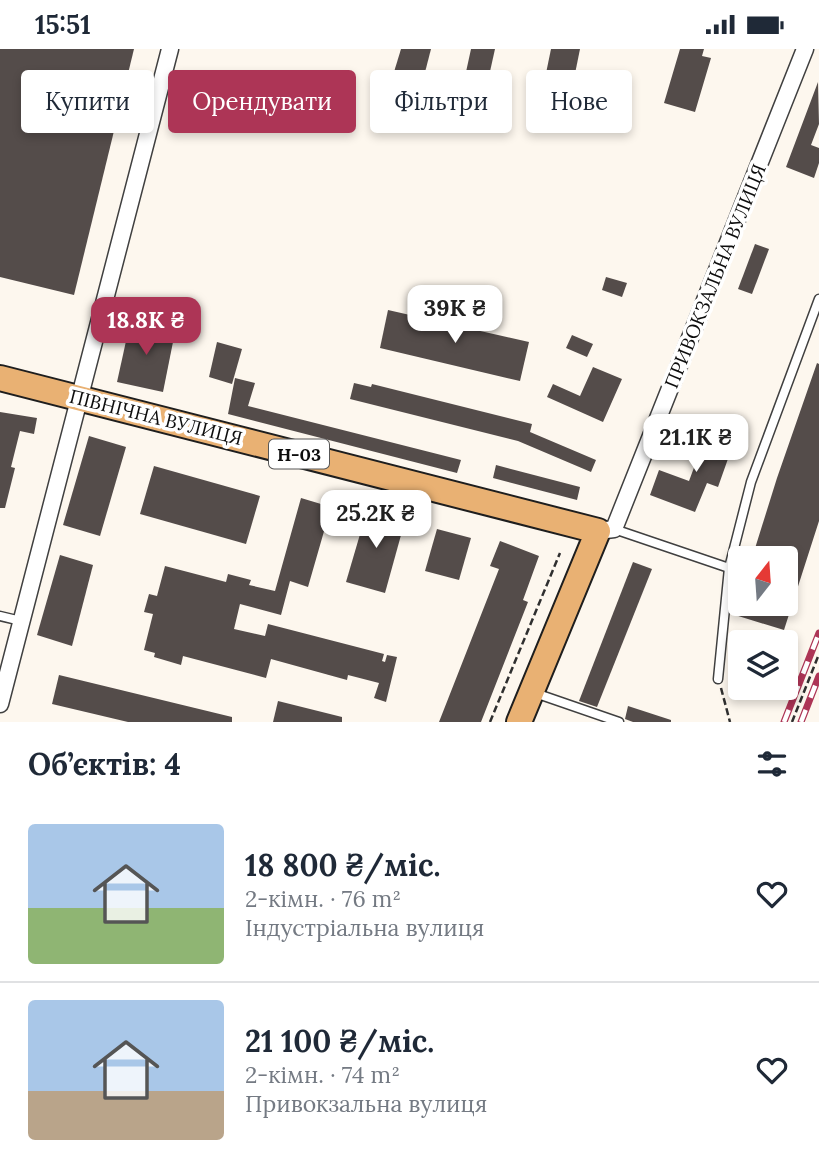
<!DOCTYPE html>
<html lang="uk">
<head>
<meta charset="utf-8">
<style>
  body { margin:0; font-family:Lora,serif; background:#f6f6f7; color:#1f2937; height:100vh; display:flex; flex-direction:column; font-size:26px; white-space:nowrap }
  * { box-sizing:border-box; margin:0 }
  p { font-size:23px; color:#747a83 }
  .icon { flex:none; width:38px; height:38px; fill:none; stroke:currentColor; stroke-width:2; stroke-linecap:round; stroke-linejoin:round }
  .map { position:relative; height:673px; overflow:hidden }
  .panel { display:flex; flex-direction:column; background:#fff; flex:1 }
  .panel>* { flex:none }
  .banner { position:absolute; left:21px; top:21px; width:777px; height:63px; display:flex; gap:14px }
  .needle { width:46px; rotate:17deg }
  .controls { position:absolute; left:728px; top:497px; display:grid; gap:14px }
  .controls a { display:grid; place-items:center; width:70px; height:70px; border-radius:7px; background:#fff; box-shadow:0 4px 10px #0003; font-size:35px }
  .price { position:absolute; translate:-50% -60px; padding:0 16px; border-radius:14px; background:#fff; color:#222; font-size:23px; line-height:46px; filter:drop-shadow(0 2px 4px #0008) }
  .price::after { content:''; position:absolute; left:50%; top:42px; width:21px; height:16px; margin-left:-10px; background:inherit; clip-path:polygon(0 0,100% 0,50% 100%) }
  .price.selected { background:#ad3556; color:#fff }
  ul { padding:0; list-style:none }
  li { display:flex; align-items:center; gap:21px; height:175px; padding:0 28px }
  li+li { border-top:2px solid #e0e1e3 }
  li span { display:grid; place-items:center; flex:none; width:196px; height:140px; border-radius:7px; color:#555 }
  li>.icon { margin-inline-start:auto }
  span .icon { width:84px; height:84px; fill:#fffc; stroke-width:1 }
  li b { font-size:30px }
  h2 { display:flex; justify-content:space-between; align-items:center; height:84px; padding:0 28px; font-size:30px }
  .chip { padding:0 24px; border-radius:7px; background:#fff; box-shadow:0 4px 10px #0003; font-size:24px; line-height:63px }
  .chip.selected { background:#ad3556; color:#fff }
  .status { display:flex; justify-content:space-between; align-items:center; height:49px; padding:0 35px; background:#fff; direction:ltr }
  .status svg { height:19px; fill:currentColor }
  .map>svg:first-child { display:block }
  .building { fill:#544c4a }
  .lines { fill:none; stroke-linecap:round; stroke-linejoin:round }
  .service-casing { stroke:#404040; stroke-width:11 }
  .minor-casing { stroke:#404040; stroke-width:19 }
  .primary-casing { stroke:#1e1e1e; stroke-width:28 }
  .path { stroke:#2f2f2f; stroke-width:2.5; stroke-dasharray:7 3.5; stroke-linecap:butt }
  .service { stroke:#fff; stroke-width:8 }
  .minor { stroke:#fff; stroke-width:16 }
  .primary { stroke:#e9b173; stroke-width:24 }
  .rail-casing { stroke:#ad3556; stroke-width:7 }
  .rail { stroke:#fff; stroke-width:4.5; stroke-dasharray:13; stroke-linecap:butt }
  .labels { text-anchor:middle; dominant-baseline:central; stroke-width:7; stroke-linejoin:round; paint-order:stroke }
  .shield { fill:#fff; stroke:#565656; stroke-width:2 }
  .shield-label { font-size:18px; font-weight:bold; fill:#0d0d0d }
  .street-label { font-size:19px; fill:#0d0d0d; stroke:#fff }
</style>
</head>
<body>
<div class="status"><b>15:51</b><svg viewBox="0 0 49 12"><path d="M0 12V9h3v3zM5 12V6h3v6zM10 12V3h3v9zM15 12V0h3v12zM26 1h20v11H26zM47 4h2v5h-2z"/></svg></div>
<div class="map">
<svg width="819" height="673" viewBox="0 0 819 673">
  <rect width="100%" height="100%" fill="#fdf7ee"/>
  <g class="building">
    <polygon points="0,0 134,0 74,246 0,228"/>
    <polygon points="401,0 431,0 423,31 394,23"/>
    <polygon points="471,0 495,0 487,36 464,32"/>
    <polygon points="551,0 580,0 565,74 537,68"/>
    <polygon points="680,0 704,0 702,7 711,9 695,63 664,54"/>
    <polygon points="818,33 819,75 811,96 819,99 819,114 814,129 786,118"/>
    <polygon points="755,195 769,200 752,245 738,240"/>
    <polygon points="606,228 627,234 622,248 602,241"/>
    <polygon points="388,261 529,293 520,332 380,299"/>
    <polygon points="130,274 175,283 163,343 117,333"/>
    <polygon points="572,286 593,295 587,308 566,299"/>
    <polygon points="217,293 242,300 232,335 209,328"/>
    <polygon points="817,314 819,315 819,472 784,581 735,566 739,555 786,555 786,509 752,509 777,429"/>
    <polygon points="593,318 622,330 603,373 547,348 553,335 580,347"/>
    <polygon points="235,329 255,334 248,357 461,411 457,424 228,365"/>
    <polygon points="354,334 371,338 372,335 532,375 530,383 596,411 591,423 518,392 350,350"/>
    <polygon points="0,363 37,369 34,385 20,382 11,418 15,419 5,459 0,459"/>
    <polygon points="708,381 735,390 718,438 707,434 695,463 650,446 659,421 689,432"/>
    <polygon points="89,387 126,398 100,487 63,476"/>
    <polygon points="496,416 580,438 577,451 493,429"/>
    <polygon points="154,417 260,447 246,495 140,465"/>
    <polygon points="301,449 331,458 308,538 290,532 281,566 240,555 234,580 265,587 268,575 384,605 382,612 385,613 387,606 397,608 386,653 374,649 379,634 348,626 347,631 271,610 266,629 183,607 181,616 154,608 155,604 144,601 153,565 144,563 149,545 157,547 165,517 226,533 228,525 251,531 249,536 275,542"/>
    <polygon points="368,458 406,468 385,544 346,533"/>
    <polygon points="437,480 471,489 459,531 425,522"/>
    <polygon points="500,492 539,507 523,551 528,553 481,673 439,673 499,520 490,517"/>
    <polygon points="60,506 93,516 72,597 37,586"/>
    <polygon points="633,513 652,520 597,658 579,652"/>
    <polygon points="59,626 232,668 232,673 128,673 52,655"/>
    <polygon points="278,652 342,668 342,673 273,673"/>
    <polygon points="628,657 671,671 671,673 633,673 625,670"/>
  </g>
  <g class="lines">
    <defs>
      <g id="service">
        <polyline points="614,480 729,519"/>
        <polyline points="0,567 21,572"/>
        <polyline points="718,630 729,519 751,433 819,250"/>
        <polyline points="535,644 619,673"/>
      </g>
      <g id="minor">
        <polyline points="598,482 614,480 805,0"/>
        <polyline points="0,655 170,0"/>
      </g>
      <polyline id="primary" points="0,329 598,482 519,673"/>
    </defs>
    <use href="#service" class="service-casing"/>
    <use href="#minor" class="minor-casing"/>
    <use href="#primary" class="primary-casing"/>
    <g class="path">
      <polyline points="721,639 730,673"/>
      <polyline points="490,673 560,504"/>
      <polyline points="792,673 819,605"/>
    </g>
    <use href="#service" class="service"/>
    <use href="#minor" class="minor"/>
    <use href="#primary" class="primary"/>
    <defs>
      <g id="rail">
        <polyline points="784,673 819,584"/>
        <polyline points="801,673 819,627"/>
      </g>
    </defs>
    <use href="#rail" class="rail-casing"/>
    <use href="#rail" class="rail"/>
  </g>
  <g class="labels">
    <rect class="shield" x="269" y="390.5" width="60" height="29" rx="5"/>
    <g class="shield-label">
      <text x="299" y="405">Н-03</text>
    </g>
    <g class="street-label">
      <text transform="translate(715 227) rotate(-68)">ПРИВОКЗАЛЬНА ВУЛИЦЯ</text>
      <text transform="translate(156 368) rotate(14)">ПІВНІЧНА ВУЛИЦЯ</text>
    </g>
  </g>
</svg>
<div class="controls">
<a><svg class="needle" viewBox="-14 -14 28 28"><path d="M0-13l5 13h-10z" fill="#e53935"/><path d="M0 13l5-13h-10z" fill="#747a83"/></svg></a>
<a><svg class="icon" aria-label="layers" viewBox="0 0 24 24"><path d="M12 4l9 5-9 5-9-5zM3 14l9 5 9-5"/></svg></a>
</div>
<b class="price" style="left:455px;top:296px">39K ₴</b>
<b class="price selected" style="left:146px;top:308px">18.8K ₴</b>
<b class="price" style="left:696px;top:425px">21.1K ₴</b>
<b class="price" style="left:376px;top:501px">25.2K ₴</b>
<div class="banner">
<a class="chip">Купити</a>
<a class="chip selected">Орендувати</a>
<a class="chip">Фільтри</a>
<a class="chip">Нове</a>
</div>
</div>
<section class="panel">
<h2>Об’єктів: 4<svg class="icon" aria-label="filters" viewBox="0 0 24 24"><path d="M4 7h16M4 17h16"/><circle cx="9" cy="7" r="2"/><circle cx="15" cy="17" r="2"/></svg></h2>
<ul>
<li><span style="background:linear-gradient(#a9c7e8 60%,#8fb573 0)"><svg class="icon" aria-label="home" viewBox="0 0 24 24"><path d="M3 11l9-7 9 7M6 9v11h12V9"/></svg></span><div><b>18 800 ₴/міс.</b><p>2-кімн. · 76 m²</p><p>Індустріальна вулиця</p></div><svg class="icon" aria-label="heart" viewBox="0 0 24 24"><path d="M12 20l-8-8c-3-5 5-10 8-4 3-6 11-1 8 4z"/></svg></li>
<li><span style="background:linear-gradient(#a9c7e8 65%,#b9a48a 0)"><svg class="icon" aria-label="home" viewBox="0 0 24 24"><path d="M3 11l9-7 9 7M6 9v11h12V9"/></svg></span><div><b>21 100 ₴/міс.</b><p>2-кімн. · 74 m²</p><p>Привокзальна вулиця</p></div><svg class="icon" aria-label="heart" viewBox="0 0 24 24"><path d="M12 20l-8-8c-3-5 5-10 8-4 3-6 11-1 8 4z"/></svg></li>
</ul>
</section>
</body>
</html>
